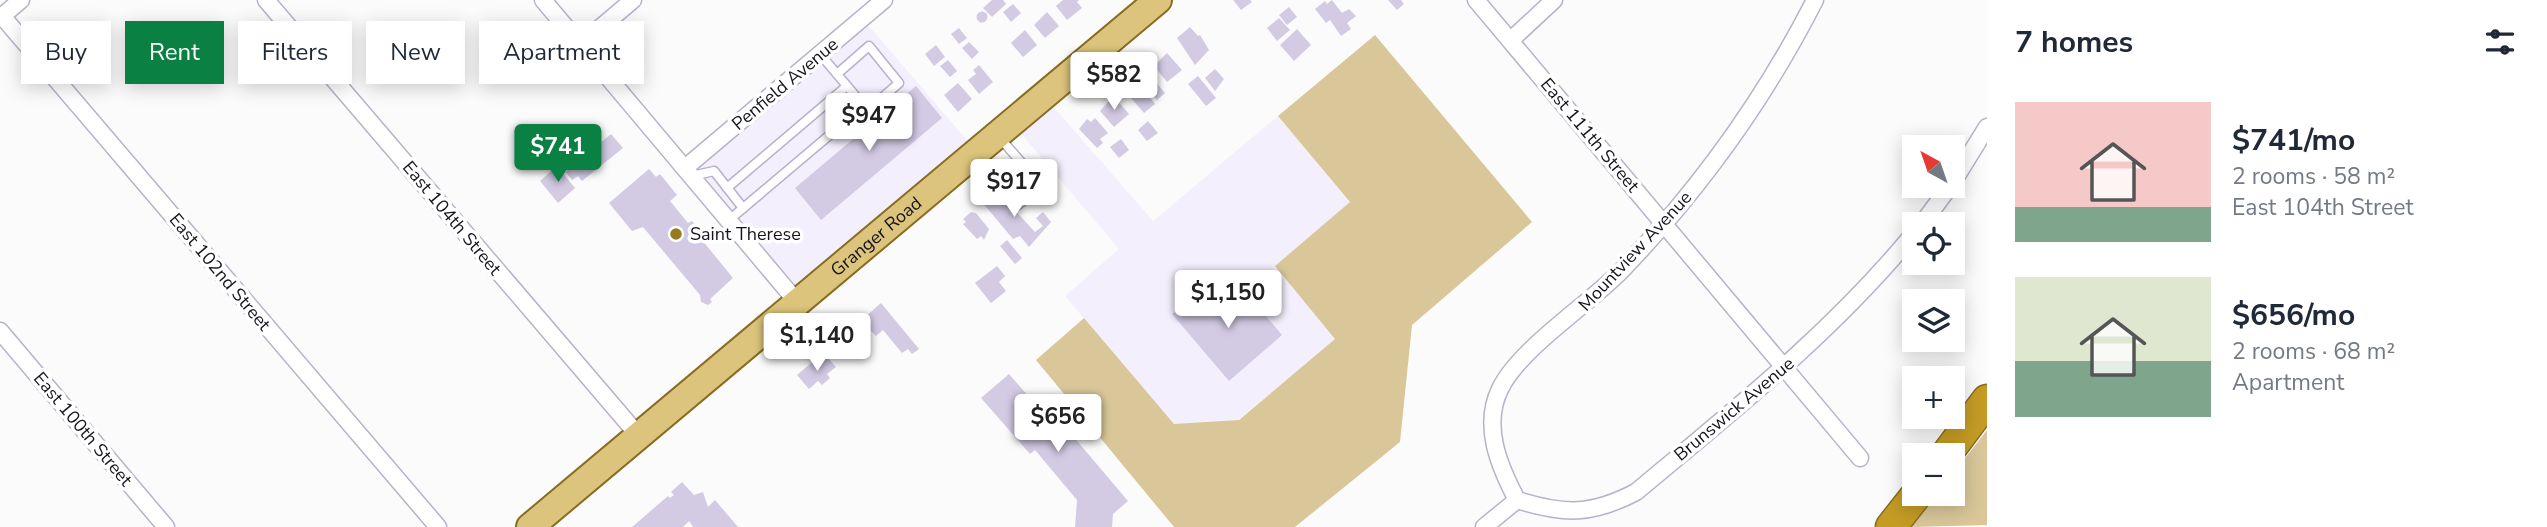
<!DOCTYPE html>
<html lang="en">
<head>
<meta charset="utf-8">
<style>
  body { margin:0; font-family:"Nunito Sans",sans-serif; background:#f2f2f3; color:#1f2937; height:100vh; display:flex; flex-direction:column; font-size:26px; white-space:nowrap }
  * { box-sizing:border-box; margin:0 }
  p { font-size:23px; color:#747a83 }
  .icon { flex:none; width:38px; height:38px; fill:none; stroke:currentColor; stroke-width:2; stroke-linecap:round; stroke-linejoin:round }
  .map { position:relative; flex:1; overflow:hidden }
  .sheet { display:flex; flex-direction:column; background:#fff; width:560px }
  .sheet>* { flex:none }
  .banner { position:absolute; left:21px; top:21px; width:665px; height:63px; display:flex; gap:14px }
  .needle { width:46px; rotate:320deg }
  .buttons { position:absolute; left:1902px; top:135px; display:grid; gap:14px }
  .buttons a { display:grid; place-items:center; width:63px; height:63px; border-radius:0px; background:#fff; box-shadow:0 4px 18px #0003; font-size:35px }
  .price { position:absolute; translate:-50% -60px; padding:0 16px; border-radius:7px; background:#fff; color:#222; font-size:23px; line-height:46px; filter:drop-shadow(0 2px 4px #0008) }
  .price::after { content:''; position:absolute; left:50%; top:42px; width:21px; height:16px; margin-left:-10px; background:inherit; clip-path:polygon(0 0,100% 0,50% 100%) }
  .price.on { background:#0b8043; color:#fff }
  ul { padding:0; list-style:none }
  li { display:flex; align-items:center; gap:21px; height:175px; padding:0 28px }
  li span { display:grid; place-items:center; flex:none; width:196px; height:140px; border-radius:0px; color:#555 }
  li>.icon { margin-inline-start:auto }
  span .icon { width:84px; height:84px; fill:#fffc; stroke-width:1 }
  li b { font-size:30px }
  h2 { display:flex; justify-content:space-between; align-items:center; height:84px; padding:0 28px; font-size:30px }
  .tag { padding:0 24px; border-radius:0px; background:#fff; box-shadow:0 4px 18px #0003; font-size:24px; line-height:63px }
  .tag.on { background:#0b8043; color:#fff }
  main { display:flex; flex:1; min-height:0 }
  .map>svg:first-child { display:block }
  .built { fill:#f3effc }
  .green { fill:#d9c799 }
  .building { fill:#d3cbe4 }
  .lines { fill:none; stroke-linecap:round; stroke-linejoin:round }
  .lane-casing { stroke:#b9b1c9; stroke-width:11 }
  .street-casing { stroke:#b9b1c9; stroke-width:19 }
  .primary-casing { stroke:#876c21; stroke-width:30 }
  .highway-casing { stroke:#876c21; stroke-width:33 }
  .lane { stroke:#fff; stroke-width:8 }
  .street { stroke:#fff; stroke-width:16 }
  .primary { stroke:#dcc47c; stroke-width:26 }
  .highway { stroke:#c49c24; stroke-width:30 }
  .poi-dot { fill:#977921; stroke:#fff; stroke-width:2.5 }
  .labels { text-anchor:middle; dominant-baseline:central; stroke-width:7; stroke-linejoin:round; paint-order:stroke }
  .street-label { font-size:18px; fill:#17141c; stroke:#fff }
  .poi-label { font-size:18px; fill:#17141c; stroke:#fff; text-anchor:start }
</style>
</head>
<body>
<main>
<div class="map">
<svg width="1987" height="527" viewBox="0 0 1987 527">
  <rect width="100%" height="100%" fill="#fbfbfb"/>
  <g class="built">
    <polygon points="862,18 977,152 797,302 685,168"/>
    <polygon points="1044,96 1153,221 1278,116 1350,202 1336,339 1238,420 1174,425 1065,296 1119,249 1012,123"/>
  </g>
  <g class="green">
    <polygon points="1375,35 1532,222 1412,325 1400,442 1295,527 1174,527 1036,360 1084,318 1174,424 1239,420 1335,339 1275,266 1350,202 1278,116"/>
    <polygon points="1987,430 1987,525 1912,527 1938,494 1953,494 1953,474"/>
  </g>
  <g class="building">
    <polygon points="992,0 1003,0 1006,4 992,17 983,8"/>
    <polygon points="1063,0 1079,0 1077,2 1082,8 1067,20 1056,6"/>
    <polygon points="1233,0 1250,0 1252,2 1241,10"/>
    <polygon points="1332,0 1342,13 1349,9 1356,16 1347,23 1351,29 1341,36 1330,20 1326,23 1315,9 1325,1 1327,4"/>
    <polygon points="1388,0 1401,0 1404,4 1397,10"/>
    <polygon points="1013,4 1021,13 1011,22 1003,12"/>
    <polygon points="1289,7 1297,17 1287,25 1279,15"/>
    <circle cx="982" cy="17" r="5.5"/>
    <polygon points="1047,12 1059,26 1045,38 1034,25"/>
    <polygon points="1279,18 1290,30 1277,41 1267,28"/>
    <polygon points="1190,27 1198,36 1200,35 1209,50 1195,65 1177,38"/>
    <polygon points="959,28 967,38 959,44 951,34"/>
    <polygon points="1297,29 1311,45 1294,61 1280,45"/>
    <polygon points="1025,30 1037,45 1023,57 1011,43"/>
    <polygon points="969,42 979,52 972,59 962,48"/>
    <polygon points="936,45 945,57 934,66 925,54"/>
    <polygon points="1167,53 1182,70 1167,82 1154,66"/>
    <polygon points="948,60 957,71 950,77 940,66"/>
    <polygon points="979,65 993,82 979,94 968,80 976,74 973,70"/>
    <polygon points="1215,69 1224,79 1215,91 1205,78"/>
    <polygon points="1198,76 1216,98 1206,106 1188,84"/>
    <polygon points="1141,78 1147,85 1153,79 1165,93 1157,100 1152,94 1149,96 1155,104 1144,113 1124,90"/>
    <polygon points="958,83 972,99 958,112 944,95"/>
    <polygon points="916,86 942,118 821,220 795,188"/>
    <polygon points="1116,99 1129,114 1114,127 1100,111 1109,101"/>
    <polygon points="1095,118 1108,133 1100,139 1103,143 1097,148 1079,129 1087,119 1091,122"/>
    <polygon points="1148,121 1158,133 1147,141 1138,130"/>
    <polygon points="611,134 623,148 582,181 578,176 572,180 566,172"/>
    <polygon points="1121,139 1129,150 1119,158 1110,147"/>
    <polygon points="557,166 575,188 558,203 540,181"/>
    <polygon points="649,169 656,177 660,174 677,195 670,201 688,223 692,221 706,237 702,240 733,278 710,299 712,302 708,305 701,302 700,295 643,227 632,231 609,203"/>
    <polygon points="996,190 1035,232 1043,226 1036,218 1043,212 1051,222 1029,247 1020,236 1013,239 982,202"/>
    <polygon points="971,212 976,213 989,229 984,240 981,236 977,239 963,224 966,222 963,219"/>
    <polygon points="1007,240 1022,258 1015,264 1000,246"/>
    <polygon points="997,266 1005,276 999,282 1006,291 991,303 975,283"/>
    <polygon points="1203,288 1221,309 1244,290 1282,335 1229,381 1172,314"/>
    <polygon points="881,303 919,349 912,354 908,349 902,353 883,330 876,336 871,331 856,344 847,333"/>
    <polygon points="827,357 836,367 827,374 830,378 822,385 818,381 809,389 797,375 816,359 819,364"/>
    <polygon points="1009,374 1056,428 1062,423 1128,501 1113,514 1112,527 1075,527 1077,500 1035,450 1030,454 981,398"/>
    <polygon points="682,482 694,495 703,492 708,507 715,500 738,527 693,527 689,521 683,527 632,527 668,496 670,498 674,495 671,492"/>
  </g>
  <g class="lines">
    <defs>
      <g id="lane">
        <polyline points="837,74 869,46 899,83 875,104 864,106"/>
        <polyline points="975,158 1018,205 1042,186 999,137"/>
        <polyline points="692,176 714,171 743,208"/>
        <polyline points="727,188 847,86"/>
        <polyline points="729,220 864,106 820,54"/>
      </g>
      <g id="street">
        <polyline points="266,0 638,435"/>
        <polyline points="543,0 797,302"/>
        <polyline points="1476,0 1860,458"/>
        <polyline points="2,16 438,527"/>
        <polyline points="0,18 21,0"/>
        <polyline points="1511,40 1554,0"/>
        <polyline points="581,44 633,0"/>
        <polyline points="685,168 884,0"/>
        <polyline points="1953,182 1987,127"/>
        <polyline points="1922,224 1950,186"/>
        <polyline points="0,331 166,527"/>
        <path d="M1517,500c-18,-34 -35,-74 -17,-111 19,-40 88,-84 121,-118 78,-81 143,-171 194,-271"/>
        <path d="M1517,500c48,15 75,15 119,-8 98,-82 197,-160 278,-259"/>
        <polyline points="1484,527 1517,500"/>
      </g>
      <g id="primary">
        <path id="s1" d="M530,527l628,-527"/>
      </g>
      <g id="highway">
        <polyline points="1946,455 1987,400"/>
        <polyline points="1891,527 1917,494"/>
      </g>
    </defs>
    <use href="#lane" class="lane-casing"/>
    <use href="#street" class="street-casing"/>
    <use href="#primary" class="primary-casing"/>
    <use href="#highway" class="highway-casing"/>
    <use href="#lane" class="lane"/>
    <use href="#street" class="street"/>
    <use href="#primary" class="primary"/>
    <use href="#highway" class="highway"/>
  </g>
  <circle class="poi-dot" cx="676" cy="234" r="7"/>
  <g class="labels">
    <g class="street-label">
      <text transform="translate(785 84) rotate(-40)">Penfield Avenue</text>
      <text transform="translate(1590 135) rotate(50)">East 111th Street</text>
      <text transform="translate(452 218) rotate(50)">East 104th Street</text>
      <text stroke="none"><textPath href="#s1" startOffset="452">Granger Road</textPath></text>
      <text transform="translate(1635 251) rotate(-47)">Mountview Avenue</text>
      <text transform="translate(220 272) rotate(50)">East 102nd Street</text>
      <text transform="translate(1734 409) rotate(-40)">Brunswick Avenue</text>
      <text transform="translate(83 429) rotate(50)">East 100th Street</text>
    </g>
    <g class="poi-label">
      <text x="690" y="234">Saint Therese</text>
    </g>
  </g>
</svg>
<div class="buttons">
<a><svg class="needle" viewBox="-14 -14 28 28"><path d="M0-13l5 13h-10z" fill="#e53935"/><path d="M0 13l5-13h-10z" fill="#747a83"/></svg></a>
<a><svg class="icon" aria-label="locate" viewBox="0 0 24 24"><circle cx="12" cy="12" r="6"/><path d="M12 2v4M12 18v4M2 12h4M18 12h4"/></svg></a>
<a><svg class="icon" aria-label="layers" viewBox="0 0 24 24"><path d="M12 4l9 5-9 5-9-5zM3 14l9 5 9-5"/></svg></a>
<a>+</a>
<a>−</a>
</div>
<b class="price" style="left:1114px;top:112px">$582</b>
<b class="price" style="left:869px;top:153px">$947</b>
<b class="price on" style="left:558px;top:184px">$741</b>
<b class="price" style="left:1014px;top:219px">$917</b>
<b class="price" style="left:1228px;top:330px">$1,150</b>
<b class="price" style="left:817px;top:373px">$1,140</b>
<b class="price" style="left:1058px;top:454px">$656</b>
<div class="banner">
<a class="tag">Buy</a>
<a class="tag on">Rent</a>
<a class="tag">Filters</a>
<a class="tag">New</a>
<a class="tag">Apartment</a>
</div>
</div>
<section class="sheet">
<h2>7 homes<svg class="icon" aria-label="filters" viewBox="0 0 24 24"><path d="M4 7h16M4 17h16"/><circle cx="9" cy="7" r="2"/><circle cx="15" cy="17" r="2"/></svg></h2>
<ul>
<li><span style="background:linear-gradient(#f6c9c9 75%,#7fa58c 0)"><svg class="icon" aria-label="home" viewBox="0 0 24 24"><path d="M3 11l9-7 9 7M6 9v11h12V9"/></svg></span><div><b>$741/mo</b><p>2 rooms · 58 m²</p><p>East 104th Street</p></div></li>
<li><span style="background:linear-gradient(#dfe7d0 60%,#7fa58c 0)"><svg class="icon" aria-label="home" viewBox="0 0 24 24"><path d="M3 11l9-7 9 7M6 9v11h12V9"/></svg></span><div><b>$656/mo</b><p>2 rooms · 68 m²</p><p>Apartment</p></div></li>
</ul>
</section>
</main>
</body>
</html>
